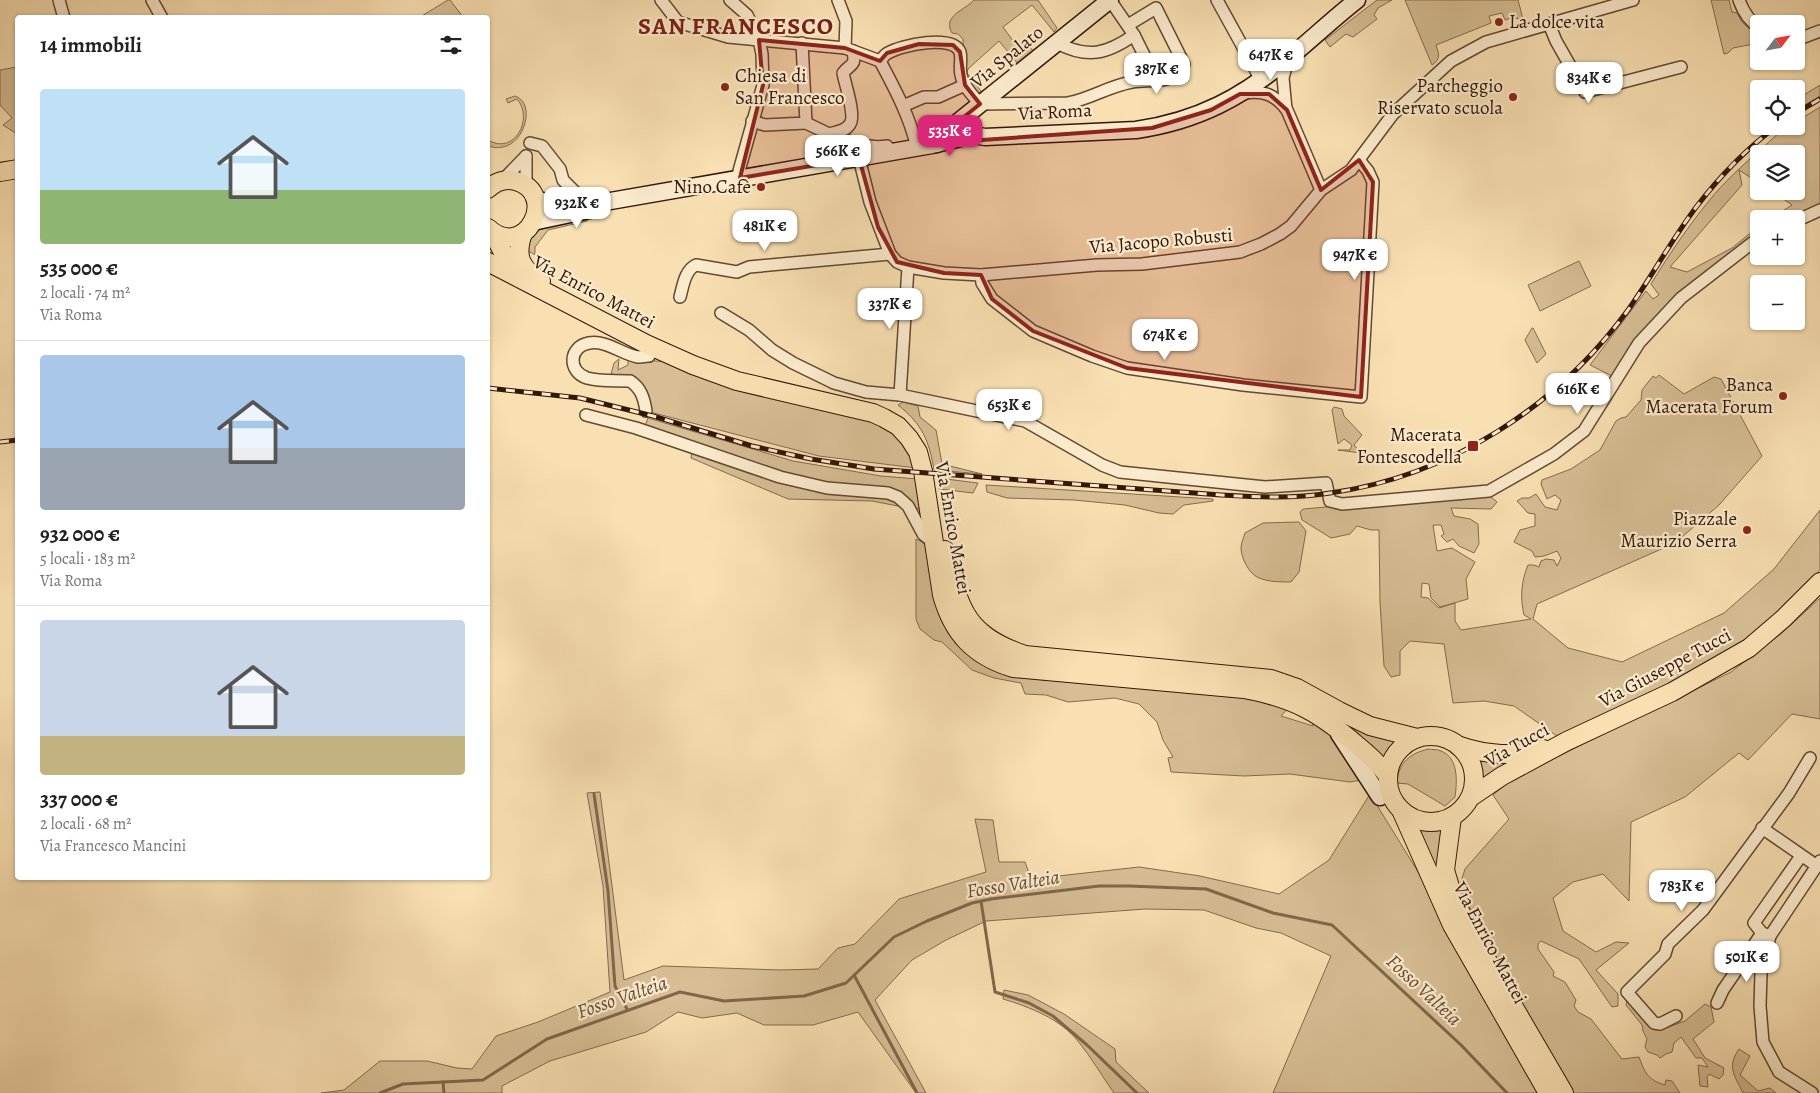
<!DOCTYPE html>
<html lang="it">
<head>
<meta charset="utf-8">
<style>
  body { margin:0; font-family:Alegreya,serif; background:#f2f2f2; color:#222; height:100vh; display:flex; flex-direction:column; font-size:19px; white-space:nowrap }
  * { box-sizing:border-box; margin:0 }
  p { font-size:16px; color:#767676 }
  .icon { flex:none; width:28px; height:28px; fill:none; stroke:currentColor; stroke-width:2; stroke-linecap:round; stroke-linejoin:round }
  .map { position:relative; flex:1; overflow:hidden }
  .details { position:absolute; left:15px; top:15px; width:475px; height:865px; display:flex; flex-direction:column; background:#fff; border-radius:5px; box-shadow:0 1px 4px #0004 }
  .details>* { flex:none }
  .needle { width:32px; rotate:59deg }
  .buttons { position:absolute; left:1750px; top:15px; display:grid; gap:10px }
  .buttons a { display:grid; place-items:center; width:55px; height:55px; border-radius:5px; background:#fff; box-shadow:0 1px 4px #0004; font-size:25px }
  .price { position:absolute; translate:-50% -42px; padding:0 11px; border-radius:10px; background:#fff; color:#222; font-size:16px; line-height:32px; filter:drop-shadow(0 1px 2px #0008) }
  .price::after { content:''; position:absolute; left:50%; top:30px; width:15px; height:11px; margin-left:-8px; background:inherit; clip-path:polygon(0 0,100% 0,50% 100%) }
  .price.active { background:#db2777; color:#fff }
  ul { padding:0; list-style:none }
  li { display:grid; align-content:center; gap:10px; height:265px; padding:0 25px }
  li+li { border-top:1px solid #e0e0e0 }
  li span { display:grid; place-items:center; height:155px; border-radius:5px; color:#555 }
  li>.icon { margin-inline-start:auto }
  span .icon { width:90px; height:90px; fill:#fffc; stroke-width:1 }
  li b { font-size:21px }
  h2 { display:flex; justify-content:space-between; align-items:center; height:60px; padding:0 25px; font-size:21px }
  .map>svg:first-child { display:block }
  .green { fill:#d7be95; stroke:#846a4e }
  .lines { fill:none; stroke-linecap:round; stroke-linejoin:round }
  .stream { stroke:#81664b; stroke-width:3 }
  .street-casing { stroke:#644832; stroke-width:14 }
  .secondary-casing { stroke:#321608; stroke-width:19 }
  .primary-casing { stroke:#321608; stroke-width:20 }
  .street { stroke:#fbebcd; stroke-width:11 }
  .secondary { stroke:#fbebcd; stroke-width:16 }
  .primary { stroke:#f9e0b2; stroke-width:18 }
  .rail-casing { stroke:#321608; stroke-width:5 }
  .rail { stroke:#fbebcd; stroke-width:3; stroke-dasharray:9; stroke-linecap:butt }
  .marked { fill:#8f2418; fill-opacity:0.2; stroke:#8f2418; stroke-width:4; stroke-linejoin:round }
  .poi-dot { fill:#8f2418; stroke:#fbebcd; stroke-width:2 }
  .labels { text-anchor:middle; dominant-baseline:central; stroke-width:4.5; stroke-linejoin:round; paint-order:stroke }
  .poi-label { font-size:19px; fill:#321608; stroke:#fbebcd; text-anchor:end }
  .street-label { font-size:19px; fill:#321608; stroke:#fbebcd }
  .water-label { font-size:20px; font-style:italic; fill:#664b35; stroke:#fbebcd }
  .district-label { font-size:24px; font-weight:bold; letter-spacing:1px; fill:#7a1f14; stroke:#fbebcd }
</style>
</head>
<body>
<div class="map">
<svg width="1820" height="1093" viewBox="0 0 1820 1093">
  <rect width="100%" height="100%" fill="#f9e0b2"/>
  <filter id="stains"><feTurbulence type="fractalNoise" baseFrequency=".004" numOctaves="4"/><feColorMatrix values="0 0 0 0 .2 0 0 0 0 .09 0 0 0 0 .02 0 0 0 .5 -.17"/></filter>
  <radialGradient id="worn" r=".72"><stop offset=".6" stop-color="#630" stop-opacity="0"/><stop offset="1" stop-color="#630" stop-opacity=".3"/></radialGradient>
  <g class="green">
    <polygon points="448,0 450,0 463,17 420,17"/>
    <path d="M974,0h64l19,28 -3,4 -22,-27 -29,22 18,25 8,-6 6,7 -16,12 -20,-24 -31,28 -1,4 14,18 -2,3 -14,-18 -2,-37 -5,-5 -6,-1c-10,-17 13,-23 22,-33z"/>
    <polygon points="1377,0 1392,0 1378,8 1374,15 1377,19 1353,37 1346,34 1330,47 1325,40"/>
    <path d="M1405,0h113l5,19 -11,-1 -7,2 -3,-7 -13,3 2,7 -55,22c3,9 5,14 -4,20z"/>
    <polygon points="1711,0 1729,0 1732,12 1737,13 1742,22 1759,37 1759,43 1733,48 1728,53 1724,54"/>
    <polygon points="17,67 18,67 17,134 3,125 12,118 0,105 0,70"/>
    <polygon points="1820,85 1820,96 1796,111 1796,96 1804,95"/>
    <path d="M515,96c21,7 10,47 -12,51 -6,1 -11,1 -15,-2v-5c27,16 46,-22 29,-41l-9,4 -2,-4z"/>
    <path d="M1820,107v99l-27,13h-23l22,-14 -20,-14h24v-37h-37v29l-20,-13 3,15 -72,82 17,5 45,-24 27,-22v9l-80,61 -67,80 -22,-11 56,-74 7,8 6,-4 -8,-11c17,-28 36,-56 57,-82 16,-20 35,-37 54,-54 10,-8 21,-22 34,-22v-4z"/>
    <polygon points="589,217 587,221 548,230 535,247 535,255 527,250 528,241 538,228"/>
    <polygon points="1579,261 1591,286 1540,311 1528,285"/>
    <polygon points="1532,328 1533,328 1546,354 1537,363 1525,340"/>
    <polygon points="619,359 618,370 628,365 628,359 670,362 885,422 906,441 916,468 819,456 650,412 648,396 636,377 611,374 614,363"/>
    <path d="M1659,375l25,19 30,-17 7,2 41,77 -43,49 -44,38 -138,61 -4,15 35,29 54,14 102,-49 50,-44 46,-59v60c-31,37 -69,68 -111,93 -22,14 -47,25 -72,36 -26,12 -53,24 -80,37l-43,-30 -30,-5 -31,2 -9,-59 -34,-3 -10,10v24l-9,2 -7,-11 -4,-64 -1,-72h-8l-14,-4 -7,8 -19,4 -29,-18 -2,-8 3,-3 183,-16 11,9 -6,7 -40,-1 3,8 16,3 8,5 1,20 -5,9 -15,-7 -6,-7 -6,3 -6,-6 3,-2 -3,-9h-8l4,26 15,-3 23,14 -9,17 2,20 -28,8 -9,-9 -2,-14 -7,-1 -1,14 7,1 11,10 16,-5v18l6,9 70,-11 -7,-4c-4,-17 -3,-33 4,-50h6l5,2 2,-6 5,-2 8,1 3,6 4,-8 -4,-7 -13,5 -9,1 -3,-6 -18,-9 6,-12 15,-4v-12l-7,-1 -11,-12 5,-3h7l7,-4 9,13 12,3 4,-10 -6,-5 -8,4 -6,-15 1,-4 29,-11 29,-19 16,-29 5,-3 5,-1 15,-17 1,-10 11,-14 3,2z"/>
    <path d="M903,402l15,4 2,11 16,13 6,34 40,10 -48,-4c-5,-30 -12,-46 -36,-65z"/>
    <polygon points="1334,407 1342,409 1344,416 1362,435 1354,445 1361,453 1338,450 1350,450 1352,445 1344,439 1338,444 1332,410"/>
    <polygon points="648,418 793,461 881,476 918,479 925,511 913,507 908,501 781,474 645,426"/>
    <polygon points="692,451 893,498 903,507 872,501 788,499 691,458"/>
    <polygon points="938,478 978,483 973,493 939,489"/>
    <polygon points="986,485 1213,499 1213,501 1184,505 1173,514 1159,513 1125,505 1074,500 1007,498 987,492"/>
    <path d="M1299,522l7,9 -7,41 -8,10c-10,0 -22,0 -32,-4 -10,-4 -18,-20 -18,-30 0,-5 3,-11 4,-15l18,-10z"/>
    <path d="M916,539l14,7c6,70 8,105 82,131l238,21 38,10 -7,8 32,10 -1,-8 20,14 30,48 -12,2 -60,-8 -46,2 -73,-4 -3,-14 5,-1 -10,-17 -6,-18 -18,-18 -24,-6 -47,4 -22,-7 -21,-1 -4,-11 -27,-5 -22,-8 -30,-28 -8,-2 -14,-11 -4,-10z"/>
    <path d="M1820,598v121l-28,-5 -44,46 -9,-7 -54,44 -54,25 -2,79 -26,-27 -30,8 -20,16 10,33 33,21 20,-10 13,1 -33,27 22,24v12l-6,1 -33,-48 -38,-18 -3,3v5l16,23 -1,4 12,6 11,18 -2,6 4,6 13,7 31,40 17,-2c6,16 9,23 26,28l1,-5 6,1 8,12h-107l-49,-84 -65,-121 6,-19 44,-50 -16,-24 19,-16 219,-107 51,-39z"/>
    <polygon points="1331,715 1397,740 1386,752 1383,760"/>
    <path d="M1429,749c3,1 9,0 12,2 18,7 16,31 14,46l-10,9 -37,-22 -11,-1c1,-20 13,-30 32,-34z"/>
    <polygon points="1475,757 1524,759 1481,782 1479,765"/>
    <polygon points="600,792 624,980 663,966 780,970 818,969 838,948 855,944 899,899 986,872 975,819 993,820 999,862 1025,862 1031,879 1139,867 1200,876 1279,894 1329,860 1370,794 1420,875 1545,1093 1273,1093 1331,956 1281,933 1256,928 1204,910 1145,909 986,921 946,940 912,960 875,1000 926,1093 916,1093 858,1012 813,1025 764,1025 737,1013 702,1018 678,1012 646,1032 550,1061 502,1086 502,1093 321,1093 344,1090 380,1061 427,1061 457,1068 472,1069 496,1036 538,1022 610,992 603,886 587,793"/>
    <polygon points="1415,826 1429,829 1444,828 1441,877"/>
    <path d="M1004,990l24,5 36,19 51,35 1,13 33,31h-35c-12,-17 -23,-36 -36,-52 -18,-22 -48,-34 -75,-42z"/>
    <polygon points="1627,1000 1648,1024 1666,1028 1685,1021 1705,1004 1711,1007 1714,1022 1693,1039 1705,1058 1724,1068 1723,1075 1719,1079 1709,1074 1707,1077 1708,1087 1700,1086 1698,1065 1708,1067 1702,1058 1696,1058 1681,1037 1674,1043 1672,1052 1666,1054 1660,1058 1657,1055 1648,1052 1645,1047 1647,1039 1643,1031 1642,1025 1626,1005"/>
    <path d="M1739,1049l11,7 -10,19 18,16 12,-3 6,5h-33l-1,-2c-8,-16 -15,-25 -3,-42z"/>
  </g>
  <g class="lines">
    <g class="stream">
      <polyline points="594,794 608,891 615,986 627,1009"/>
      <polyline points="981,901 995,992 1029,1003 1053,1016 1087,1045 1137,1093"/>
      <polyline points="854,975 917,1093"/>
      <polyline points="443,1082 444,1093"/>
      <polyline points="380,1093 403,1084 483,1080 547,1039 680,992 724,1001 804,996 846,983 894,937 927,921 972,903 991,899 1099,886 1129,886 1206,889 1273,913 1332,925 1461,1045 1507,1093"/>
    </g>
    <defs>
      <g id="street">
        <polyline points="59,0 64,18"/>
        <polyline points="152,0 162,18"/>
        <path d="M661,0l17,22 50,15 117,11 35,13c15,28 30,56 37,87"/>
        <polyline points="730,0 747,15 759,40 762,54 763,85 739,171 740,178"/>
        <polyline points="838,0 846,21 845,48"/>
        <polyline points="1110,0 1134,35 1157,81"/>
        <polyline points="1217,0 1261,80"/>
        <path d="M1739,0c4,11 10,21 20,27"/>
        <polyline points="1549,24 1556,41 1585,92 1681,67"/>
        <polyline points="1796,40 1820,31"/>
        <path d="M1057,43c31,16 50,11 77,-8"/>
        <path d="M880,61c2,-2 5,-7 8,-8 13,-8 65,-19 72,-1 2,7 -1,16 1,23 2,11 12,21 19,29l88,-1c22,-4 41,-17 64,-21 17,-3 34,2 49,-10l3,-8 -28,-56 -28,17"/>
        <path d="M1245,93c19,-3 30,2 42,17l34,80"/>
        <polyline points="903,106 924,97 938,97 965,85"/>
        <polyline points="1286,109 1283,78 1288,59"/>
        <polyline points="752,121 765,125 806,123 802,43"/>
        <path d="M806,123l23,11c7,-2 17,-3 21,-10 6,-8 -5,-40 -7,-51 8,-10 13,-6 10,-22"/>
        <path d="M829,134c18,7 37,15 58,12"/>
        <polyline points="530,143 542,146 560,169 563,180 584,201"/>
        <polyline points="859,158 870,202 890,254 897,262 908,267 944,273 981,275 1097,265 1142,264 1240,252 1261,244 1280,234 1291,226 1321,190 1351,170 1393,114 1451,61 1486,42 1633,0"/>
        <polyline points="502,181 526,156"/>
        <polyline points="526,186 526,156"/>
        <polyline points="1796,221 1820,210"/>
        <polyline points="981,275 982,283 992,299 1033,331 1092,356 1127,368 1243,385 1361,397 1373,182 1368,171 1359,160"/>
        <path d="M680,297c3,-11 5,-27 16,-32l41,7 12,-5 141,-13"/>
        <polyline points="721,313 749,330 772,350 793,363 834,383 866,392 900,395 1025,421 1102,465 1120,472 1265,487 1326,483 1330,501 1342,504 1489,491 1554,454 1584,431 1639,343 1681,298 1752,243 1759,240"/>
        <polyline points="900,395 908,267"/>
        <path d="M646,411c-2,-13 -5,-23 -16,-30 -14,-1 -29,1 -43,-3 -19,-6 -19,-31 2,-35 18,-3 32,11 49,14 3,0 8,-1 11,-1l5,-9"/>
        <polyline points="586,415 636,428 780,477 827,488 888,493 898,497 908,506 923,534 929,539 934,540"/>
        <polyline points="1762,828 1817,866"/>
        <polyline points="1770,936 1762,933 1754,923 1801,856"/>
        <polyline points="1717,1003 1723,990 1762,933"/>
        <polyline points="1676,1016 1660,1024 1654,1023 1627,992 1665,954 1668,944 1703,910 1789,793 1810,758"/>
        <polyline points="1812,1093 1779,1072 1763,1042 1760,1006 1761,973 1770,936 1820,861"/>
      </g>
      <g id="secondary">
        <polyline points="937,144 958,122 1110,0"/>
        <path d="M535,200l19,3 39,-3 6,3 333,-58 29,-7 7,-4 17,3 151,-7c62,-9 107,-33 154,-73 23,-19 44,-39 67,-57"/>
        <polyline points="533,222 594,209 596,207"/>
        <polyline points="1339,734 1380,797"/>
      </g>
      <g id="primary">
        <polyline points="0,172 18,169"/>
        <path d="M488,189c7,-7 17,-11 28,-8 44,13 9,81 -28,47"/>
        <polyline points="493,233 514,274"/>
        <path d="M523,233c-8,23 -3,35 18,48"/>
        <path d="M488,262l158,82 47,21 44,16 136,32 11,5 14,8 11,12 9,14 5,19 19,124c11,39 32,61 71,73l231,21c50,9 76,24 114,57 11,9 21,18 30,30"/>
        <path d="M945,550c15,58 18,84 80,105l246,24 26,9 42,23 31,15 47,12"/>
        <circle cx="1431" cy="779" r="43"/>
        <path d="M1460,746c26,9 56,11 83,3"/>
        <polyline points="1471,797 1502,776 1567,741 1672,692 1749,648 1784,618 1820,582"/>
        <polyline points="1401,810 1452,925 1548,1093"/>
        <polyline points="1452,817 1445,870 1454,900 1501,985 1564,1093"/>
      </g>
    </defs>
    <use href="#street" class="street-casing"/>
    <use href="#secondary" class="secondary-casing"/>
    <use href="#primary" class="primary-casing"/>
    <use href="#street" class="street"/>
    <use href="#secondary" class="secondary"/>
    <use href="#primary" class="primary"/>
    <defs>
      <g id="rail">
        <polyline points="1796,113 1820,99"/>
        <path d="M488,388l92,10 73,18 99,30 59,13 63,10 347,26c36,2 73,4 109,-2 120,-17 227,-86 298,-183 24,-34 44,-71 69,-104 23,-30 49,-57 80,-80"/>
        <polyline points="0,442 18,440"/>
      </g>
    </defs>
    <use href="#rail" class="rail-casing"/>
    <use href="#rail" class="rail"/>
  </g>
  <path class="marked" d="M759,40l86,8 35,13 7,-8 32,-9 34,1 7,7 5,33 15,19 -36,29 24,8 184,-13 59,-18 29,-16h29l18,16 34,80 38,-30 14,22 -12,215 -234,-29 -94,-37 -41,-32 -11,-24 -37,-2 -47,-11 -19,-35 -19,-69 -119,20 23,-93z"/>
  <g class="poi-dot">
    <circle cx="1499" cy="22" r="5"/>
    <circle cx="725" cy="87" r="5"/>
    <circle cx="1513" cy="97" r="5"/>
    <circle cx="761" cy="187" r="5"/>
    <circle cx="1783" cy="396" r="5"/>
    <rect x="1467" y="440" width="12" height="12" rx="2.5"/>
    <circle cx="1747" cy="530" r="5"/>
  </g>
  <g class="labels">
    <g class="poi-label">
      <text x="1509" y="22" text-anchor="start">La dolce vita</text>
      <text x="735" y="76" text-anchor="start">Chiesa di<tspan x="735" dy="22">San Francesco</tspan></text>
      <text x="1503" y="86">Parcheggio<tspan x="1503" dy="22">Riservato scuola</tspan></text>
      <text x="751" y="187">Nino Cafè</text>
      <text x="1773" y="385">Banca<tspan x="1773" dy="22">Macerata Forum</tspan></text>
      <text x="1462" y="435">Macerata<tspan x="1462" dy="22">Fontescodella</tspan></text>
      <text x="1737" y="519">Piazzale<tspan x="1737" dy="22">Maurizio Serra</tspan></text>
    </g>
    <g class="street-label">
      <text transform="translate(1007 57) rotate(-39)">Via Spalato</text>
      <text transform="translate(1055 112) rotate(-3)">Via Roma</text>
      <text transform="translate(1161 241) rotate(-5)">Via Jacopo Robusti</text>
      <text transform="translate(594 292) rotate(28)">Via Enrico Mattei</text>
      <text transform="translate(953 528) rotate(80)">Via Enrico Mattei</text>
      <text transform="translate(1665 668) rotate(-28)">Via Giuseppe Tucci</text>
      <text transform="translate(1517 745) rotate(-29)">Via Tucci</text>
      <text transform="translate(1490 943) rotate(62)">Via Enrico Mattei</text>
    </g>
    <g class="water-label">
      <text transform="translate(1013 884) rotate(-9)">Fosso Valteia</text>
      <text transform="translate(1424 990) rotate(43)">Fosso Valteia</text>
      <text transform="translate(622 997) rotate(-19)">Fosso Valteia</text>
    </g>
    <g class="district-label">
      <text x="736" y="26">SAN FRANCESCO</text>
    </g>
  </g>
  <rect width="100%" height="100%" filter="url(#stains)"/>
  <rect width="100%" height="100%" fill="url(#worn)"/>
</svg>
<div class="buttons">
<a><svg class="needle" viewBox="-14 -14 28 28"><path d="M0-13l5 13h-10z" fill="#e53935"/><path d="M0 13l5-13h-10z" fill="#767676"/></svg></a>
<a><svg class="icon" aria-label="locate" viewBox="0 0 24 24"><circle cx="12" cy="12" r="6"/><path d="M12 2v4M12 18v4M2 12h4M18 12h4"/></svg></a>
<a><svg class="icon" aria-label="layers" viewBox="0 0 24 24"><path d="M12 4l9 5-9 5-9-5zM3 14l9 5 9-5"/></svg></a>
<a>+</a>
<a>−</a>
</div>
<b class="price" style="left:1271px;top:81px">647K €</b>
<b class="price" style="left:1157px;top:95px">387K €</b>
<b class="price" style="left:1589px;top:104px">834K €</b>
<b class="price active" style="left:950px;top:157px">535K €</b>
<b class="price" style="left:838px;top:177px">566K €</b>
<b class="price" style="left:577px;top:229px">932K €</b>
<b class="price" style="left:765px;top:252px">481K €</b>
<b class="price" style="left:1355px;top:281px">947K €</b>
<b class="price" style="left:890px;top:330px">337K €</b>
<b class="price" style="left:1165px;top:361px">674K €</b>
<b class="price" style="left:1578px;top:415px">616K €</b>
<b class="price" style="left:1009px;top:431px">653K €</b>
<b class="price" style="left:1682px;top:912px">783K €</b>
<b class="price" style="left:1747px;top:983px">501K €</b>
<section class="details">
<h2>14 immobili<svg class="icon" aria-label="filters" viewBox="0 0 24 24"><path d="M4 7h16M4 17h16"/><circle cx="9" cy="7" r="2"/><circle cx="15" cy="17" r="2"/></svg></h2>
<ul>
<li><span style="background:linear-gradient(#bfe0f5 65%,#8fb573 0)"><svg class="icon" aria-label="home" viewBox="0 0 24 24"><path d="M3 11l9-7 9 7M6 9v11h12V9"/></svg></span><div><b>535 000 €</b><p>2 locali · 74 m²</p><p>Via Roma</p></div></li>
<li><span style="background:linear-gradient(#a9c7e8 60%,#9aa5b1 0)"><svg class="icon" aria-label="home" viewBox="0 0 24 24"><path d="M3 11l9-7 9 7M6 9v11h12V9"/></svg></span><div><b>932 000 €</b><p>5 locali · 183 m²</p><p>Via Roma</p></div></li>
<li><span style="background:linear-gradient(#c9d6e8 75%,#c2b280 0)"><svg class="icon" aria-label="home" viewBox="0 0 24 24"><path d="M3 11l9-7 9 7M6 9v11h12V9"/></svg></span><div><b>337 000 €</b><p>2 locali · 68 m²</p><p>Via Francesco Mancini</p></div></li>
</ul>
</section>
</div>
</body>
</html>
